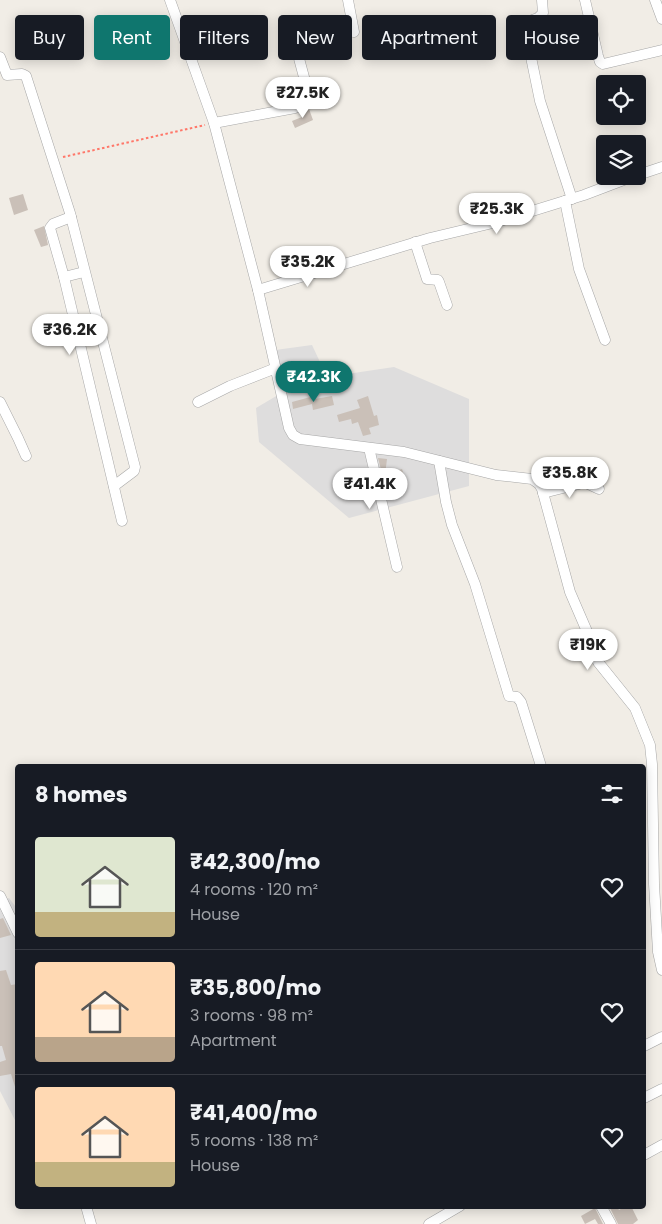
<!DOCTYPE html>
<html lang="en">
<head>
<meta charset="utf-8">
<style>
  body { margin:0; font-family:Poppins,sans-serif; background:#20242c; color:#f1f3f6; height:100vh; display:flex; flex-direction:column; font-size:19px; white-space:nowrap }
  * { box-sizing:border-box; margin:0 }
  p { font-size:16px; color:#9ea1a6 }
  .icon { flex:none; width:28px; height:28px; fill:none; stroke:currentColor; stroke-width:2; stroke-linecap:round; stroke-linejoin:round }
  .map { position:relative; flex:1; overflow:hidden }
  .panel { position:absolute; left:15px; top:764px; width:631px; height:445px; display:flex; flex-direction:column; background:#171b24; border-radius:5px; box-shadow:0 2px 12px #0003 }
  .panel>* { flex:none }
  .hud { position:absolute; left:15px; top:15px; width:632px; height:45px; display:flex; gap:10px }
  .buttons { position:absolute; left:596px; top:75px; display:grid; gap:10px }
  .buttons a { display:grid; place-items:center; width:50px; height:50px; border-radius:5px; background:#171b24; box-shadow:0 2px 12px #0003; font-size:25px }
  .price { position:absolute; translate:-50% -42px; padding:0 11px; border-radius:18px; background:#fff; color:#222; font-size:16px; line-height:32px; filter:drop-shadow(0 1px 2px #0008) }
  .price::after { content:''; position:absolute; left:50%; top:30px; width:15px; height:11px; margin-left:-8px; background:inherit; clip-path:polygon(0 0,100% 0,50% 100%) }
  .price.current { background:#0f766e; color:#fff }
  ul { padding:0; list-style:none }
  li { display:flex; align-items:center; gap:15px; height:125px; padding:0 20px }
  li+li { border-top:1px solid #363941 }
  li span { display:grid; place-items:center; flex:none; width:140px; height:100px; border-radius:5px; color:#555 }
  li>.icon { margin-inline-start:auto }
  span .icon { width:60px; height:60px; fill:#fffc; stroke-width:1 }
  li b { font-size:21px }
  h2 { display:flex; justify-content:space-between; align-items:center; height:60px; padding:0 20px; font-size:21px }
  .chip { padding:0 18px; border-radius:5px; background:#171b24; box-shadow:0 2px 12px #0003; font-size:18px; line-height:45px }
  .chip.current { background:#0f766e; color:#fff }
  .map>svg:first-child { display:block }
  .residential { fill:#dedddd }
  .building { fill:#cac0b8 }
  .lines { fill:none; stroke-linecap:round; stroke-linejoin:round }
  .minor-casing { stroke:#a7a7a7; stroke-width:11 }
  .path { stroke:#ff7769; stroke-width:2; stroke-dasharray:2.5 2.5; stroke-linecap:butt }
  .minor { stroke:#fff; stroke-width:10 }
</style>
</head>
<body>
<div class="map">
<svg width="662" height="1224" viewBox="0 0 662 1224">
  <rect width="100%" height="100%" fill="#f1ede6"/>
  <g class="residential">
    <polygon points="312,345 327,377 394,367 469,399 469,486 349,518 259,442 256,408 278,395 268,351"/>
    <polygon points="9,898 18,910 17,1124 0,1091 0,902"/>
  </g>
  <g class="building">
    <polygon points="309,109 313,120 295,128 292,121 302,117 301,113"/>
    <polygon points="23,194 28,210 14,215 9,198"/>
    <polygon points="44,226 48,245 41,247 34,230"/>
    <polygon points="314,396 315,399 332,396 334,405 313,410 312,404 293,409 292,402"/>
    <polygon points="368,396 374,416 377,415 379,425 369,428 371,434 363,436 358,422 352,424 351,419 339,422 337,415 360,408 357,400"/>
    <polygon points="378,458 387,459 385,475 402,469 405,478 385,485"/>
    <polygon points="3,918 11,935 0,938 0,919"/>
    <polygon points="6,970 11,985 18,984 18,1089 16,1090 11,1074 0,1076 0,1062 6,1060 2,1046 0,1046 0,971"/>
    <polygon points="609,1206 617,1206 619,1210 626,1206 631,1206 638,1220 633,1224 618,1224"/>
    <polygon points="595,1208 603,1224 598,1224 595,1219 585,1224 581,1216"/>
  </g>
  <g class="lines">
    <defs>
      <g id="minor">
        <polyline points="170,0 214,123 258,290 289,428 293,435 300,439 404,452 496,475 532,479 539,484 542,489 570,592 592,643 598,662 635,708 650,745 652,764 654,884 658,952 662,970"/>
        <polyline points="348,0 354,32"/>
        <polyline points="542,0 543,13 538,18 527,22 525,28 540,101 572,199"/>
        <polyline points="585,0 598,56 600,62 603,64 662,50"/>
        <polyline points="655,0 662,19"/>
        <polyline points="0,57 7,75 22,74 26,76 70,213 135,467 134,471 114,486"/>
        <polyline points="214,123 295,108 306,103 308,97 308,92 290,25"/>
        <polyline points="638,175 662,167"/>
        <polyline points="565,201 579,269 605,340"/>
        <polyline points="71,217 53,224 50,228 64,277 122,521"/>
        <polyline points="415,242 427,279 438,280 439,282 447,305"/>
        <polyline points="64,277 84,272"/>
        <polyline points="258,290 430,238 497,222 584,195 634,176"/>
        <polyline points="0,402 18,438 26,456"/>
        <polyline points="198,402 230,386 276,368"/>
        <polyline points="369,448 397,567"/>
        <polyline points="439,461 446,502 452,525 475,584 509,696 517,697 521,702 541,766"/>
        <polyline points="543,493 583,483 586,483 599,489"/>
        <polyline points="0,896 18,933"/>
        <polyline points="644,1046 662,1037"/>
        <polyline points="644,1098 662,1089"/>
        <polyline points="644,1155 662,1145"/>
        <polyline points="86,1206 91,1224"/>
        <polyline points="601,1206 611,1224"/>
        <polyline points="429,1224 460,1206"/>
      </g>
    </defs>
    <use href="#minor" class="minor-casing"/>
    <polyline class="path" points="63,157 205,125"/>
    <use href="#minor" class="minor"/>
  </g>
</svg>
<div class="buttons">
<a><svg class="icon" aria-label="locate" viewBox="0 0 24 24"><circle cx="12" cy="12" r="6"/><path d="M12 2v4M12 18v4M2 12h4M18 12h4"/></svg></a>
<a><svg class="icon" aria-label="layers" viewBox="0 0 24 24"><path d="M12 4l9 5-9 5-9-5zM3 14l9 5 9-5"/></svg></a>
</div>
<b class="price" style="left:303px;top:119px">₹27.5K</b>
<b class="price" style="left:497px;top:235px">₹25.3K</b>
<b class="price" style="left:308px;top:288px">₹35.2K</b>
<b class="price" style="left:70px;top:356px">₹36.2K</b>
<b class="price current" style="left:314px;top:403px">₹42.3K</b>
<b class="price" style="left:570px;top:499px">₹35.8K</b>
<b class="price" style="left:370px;top:510px">₹41.4K</b>
<b class="price" style="left:588px;top:671px">₹19K</b>
<div class="hud">
<a class="chip">Buy</a>
<a class="chip current">Rent</a>
<a class="chip">Filters</a>
<a class="chip">New</a>
<a class="chip">Apartment</a>
<a class="chip">House</a>
</div>
<section class="panel">
<h2>8 homes<svg class="icon" aria-label="filters" viewBox="0 0 24 24"><path d="M4 7h16M4 17h16"/><circle cx="9" cy="7" r="2"/><circle cx="15" cy="17" r="2"/></svg></h2>
<ul>
<li><span style="background:linear-gradient(#dfe7d0 75%,#c2b280 0)"><svg class="icon" aria-label="home" viewBox="0 0 24 24"><path d="M3 11l9-7 9 7M6 9v11h12V9"/></svg></span><div><b>₹42,300/mo</b><p>4 rooms · 120 m²</p><p>House</p></div><svg class="icon" aria-label="heart" viewBox="0 0 24 24"><path d="M12 20l-8-8c-3-5 5-10 8-4 3-6 11-1 8 4z"/></svg></li>
<li><span style="background:linear-gradient(#ffd9b3 75%,#b9a48a 0)"><svg class="icon" aria-label="home" viewBox="0 0 24 24"><path d="M3 11l9-7 9 7M6 9v11h12V9"/></svg></span><div><b>₹35,800/mo</b><p>3 rooms · 98 m²</p><p>Apartment</p></div><svg class="icon" aria-label="heart" viewBox="0 0 24 24"><path d="M12 20l-8-8c-3-5 5-10 8-4 3-6 11-1 8 4z"/></svg></li>
<li><span style="background:linear-gradient(#ffd9b3 75%,#c2b280 0)"><svg class="icon" aria-label="home" viewBox="0 0 24 24"><path d="M3 11l9-7 9 7M6 9v11h12V9"/></svg></span><div><b>₹41,400/mo</b><p>5 rooms · 138 m²</p><p>House</p></div><svg class="icon" aria-label="heart" viewBox="0 0 24 24"><path d="M12 20l-8-8c-3-5 5-10 8-4 3-6 11-1 8 4z"/></svg></li>
</ul>
</section>
</div>
</body>
</html>
